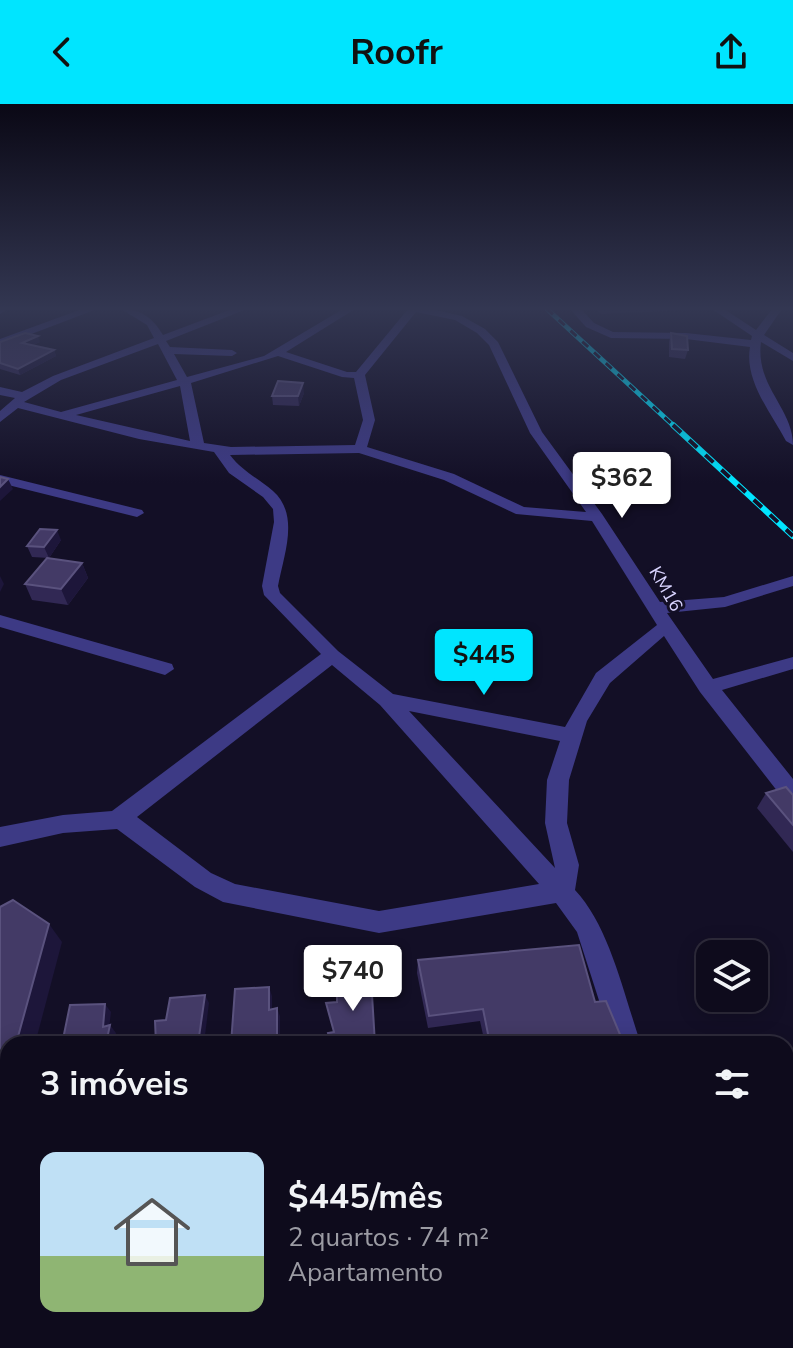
<!DOCTYPE html>
<html lang="pt">
<head>
<meta charset="utf-8">
<style>
  body { margin:0; font-family:"Nunito Sans",sans-serif; background:#171425; color:#f1f3f6; height:100vh; display:flex; flex-direction:column; font-size:30px; white-space:nowrap }
  * { box-sizing:border-box; margin:0 }
  p { font-size:26px; color:#9b9ba3 }
  .icon { flex:none; width:44px; height:44px; fill:none; stroke:currentColor; stroke-width:2; stroke-linecap:round; stroke-linejoin:round }
  .map { position:relative; flex:1; overflow:hidden }
  .details { position:absolute; left:0px; top:932px; width:794px; height:312px; display:flex; flex-direction:column; background:#0e0b1c; border-radius:24px 24px 0 0; box-shadow:0 4px 20px #0003,0 0 0 2px #2e2b3b }
  .details>* { flex:none }
  .tools { position:absolute; left:696px; top:836px; display:grid; gap:16px }
  .tools a { display:grid; place-items:center; width:72px; height:72px; border-radius:16px; background:#0e0b1c; box-shadow:0 4px 20px #0003,0 0 0 2px #2e2b3b; font-size:40px }
  .price { position:absolute; translate:-50% -68px; padding:0 18px; border-radius:8px; background:#fff; color:#222; font-size:26px; line-height:52px; filter:drop-shadow(0 2px 4px #0008) }
  .price::after { content:''; position:absolute; left:50%; top:48px; width:24px; height:18px; margin-left:-12px; background:inherit; clip-path:polygon(0 0,100% 0,50% 100%) }
  .price.active { background:#00e5ff; color:#111 }
  ul { padding:0; list-style:none }
  li { display:flex; align-items:center; gap:24px; height:200px; padding:0 40px }
  li span { display:grid; place-items:center; flex:none; width:224px; height:160px; border-radius:16px; color:#555 }
  li>.icon { margin-inline-start:auto }
  span .icon { width:96px; height:96px; fill:#fffc; stroke-width:1 }
  li b { font-size:34px }
  h2 { display:flex; justify-content:space-between; align-items:center; height:96px; padding:0 40px; font-size:34px }
  header { display:flex; justify-content:space-between; align-items:center; height:104px; padding:0 40px; background:#00e5ff; color:#111; font-size:36px; font-weight:700 }
  .map>svg:first-child { display:block }
  .lines { fill:none; stroke-linecap:round; stroke-linejoin:round }
  .minor { fill:#3d3a85; fill-rule:evenodd }
  .rail-far1-casing { stroke:#00e5ff; stroke-width:5 }
  .rail-casing { stroke:#00e5ff; stroke-width:6 }
  .rail-far1 { stroke:#130f26; stroke-width:3; stroke-dasharray:8; stroke-linecap:butt }
  .rail { stroke:#130f26; stroke-width:4; stroke-dasharray:11; stroke-linecap:butt }
  .wall { fill:#312854 }
  .shaded-wall { fill:#1d163a }
  .building { fill:#433a66; stroke:#5a527e; stroke-width:2 }
  .labels { text-anchor:middle; dominant-baseline:central; stroke-width:6; stroke-linejoin:round; paint-order:stroke }
  .far-street-label { font-size:18px; fill:#d9d4ff; stroke:#130f26 }
</style>
</head>
<body>
<header><svg class="icon" aria-label="back" viewBox="0 0 24 24"><path d="M15 5l-7 7 7 7"/></svg>Roofr<svg class="icon" aria-label="share" viewBox="0 0 24 24"><path d="M12 15V3M7 8l5-5 5 5M5 13v7h14v-7"/></svg></header>
<div class="map">
<svg width="793" height="1244" viewBox="0 0 793 1244">
  <rect width="100%" height="100%" fill="#130f26"/>
  <g class="lines">
    <g class="minor">
      <polygon points="0,205 8,205 0,210"/>
      <polygon points="82,205 97,205 0,242 0,235"/>
      <path d="M121,205c20,0 32,9 42,26l69,-26h15l-81,32 4,6 62,3 5,3 -5,3 -58,-2 13,23 77,-21 79,-47h12l-69,43 61,20h9l52,-63h23l31,7 23,13 13,13 44,90 60,82 58,88 64,-5 69,-21v10l-68,21 -58,6 46,66 80,-22v12l-71,21 71,89v25l-8,-3 -85,-109 -36,-56 -54,47 -23,38 -18,59 -2,43 12,42 -4,25c35,37 49,106 66,154h-28l-36,-112 -21,-29 -177,30 -156,-31 -28,-15 -78,-58 -54,4 -63,14v-20l63,-12 49,-4 209,-157 -57,-59 -2,-9 12,-64 -1,-13 -10,-12 -34,-24 -15,-21 -75,-13 -121,-31 -18,14v-11l15,-13 -15,-3v-8l22,5 31,-16 101,-38 -7,-13zM416,208l39,8 22,13 12,12 41,88 56,79 -62,-5 -70,-33 -87,-27 8,-27 -10,-45zM158,240l19,36 -116,32 -37,-10 37,-22zM278,252l64,21 12,1 9,42 -8,25 -124,2 -27,-4 -13,-60zM180,282l10,55 -114,-26zM359,349l85,27 72,34 76,7 65,104 -61,48 -31,54 -172,-33 -55,-43 -58,-58 -2,-7c6,-32 22,-71 -5,-95 -15,-13 -31,-20 -43,-36zM332,561l48,40 159,179 -160,27 -144,-27 -24,-11 -74,-56zM409,607l151,30 -13,39 -2,43 10,45z"/>
      <path d="M570,205h11l13,14 19,9 73,1 65,7 1,-4 -40,-27h12l32,21 16,-21h10l-18,26 29,18v8l-32,-19c-6,44 32,66 32,103l-7,-4c-15,-28 -42,-61 -36,-94l-64,-8 -75,-1 -25,-11z"/>
      <polygon points="0,371 142,406 144,409 137,413 0,379"/>
      <polygon points="0,511 172,560 174,565 165,571 0,523"/>
      <polygon points="707,1236 741,1236 745,1244 709,1244"/>
    </g>
    <defs>
      <polyline id="rail-far1" points="547,205 675,323"/>
      <polyline id="rail" points="673,321 793,432"/>
    </defs>
    <use href="#rail-far1" class="rail-far1-casing"/>
    <use href="#rail" class="rail-casing"/>
    <use href="#rail-far1" class="rail-far1"/>
    <use href="#rail" class="rail"/>
  </g>
  <g class="wall">
    <polygon points="597,205 686,205 685,206 601,210"/>
    <polygon points="671,229 688,246 685,255 669,253 669,238"/>
    <polygon points="0,238 40,238 33,241 54,246 56,252 20,271 0,265"/>
    <polygon points="304,289 299,302 273,301 272,292"/>
    <polygon points="61,436 49,454 32,453 27,442"/>
    <polygon points="82,459 88,474 68,501 32,496 25,480"/>
    <polygon points="766,689 793,691 793,748 757,704"/>
    <polygon points="418,856 595,898 624,940 485,940 480,917 428,924 417,869"/>
  </g>
  <g class="shaded-wall">
    <polygon points="38,232 40,238 25,245 22,239"/>
    <polygon points="54,246 56,252 20,271 18,265"/>
    <polygon points="303,279 304,289 299,302 298,292"/>
    <polygon points="8,375 13,385 0,397 0,383"/>
    <polygon points="57,426 61,436 49,454 44,443"/>
    <polygon points="82,459 88,474 68,501 61,485"/>
    <polygon points="0,472 4,480 0,488"/>
    <polygon points="49,820 62,838 35,940 16,940"/>
    <polygon points="269,883 272,892 272,914 269,906"/>
    <polygon points="205,891 209,899 204,940 198,940"/>
    <polygon points="105,900 111,908 109,925 110,921 116,929 114,940 111,940 107,935 103,923"/>
    <polygon points="277,904 280,912 280,940 277,940"/>
    <polygon points="8,967 8,1046 0,1077 0,996"/>
  </g>
  <g class="building">
    <polygon points="25,229 38,232 22,239 54,246 18,265 0,259 0,238"/>
    <polygon points="671,229 687,232 688,246 672,245"/>
    <polygon points="278,277 303,279 298,292 272,292"/>
    <polygon points="0,373 8,375 0,383"/>
    <polygon points="40,425 57,426 44,443 27,442"/>
    <polygon points="47,454 82,459 61,485 25,480"/>
    <polygon points="786,683 793,691 793,721 766,689"/>
    <polygon points="13,796 49,820 16,940 8,940 8,967 0,996 0,803"/>
    <polygon points="579,841 595,898 606,897 624,940 490,940 483,905 429,912 418,856"/>
    <polygon points="371,874 375,940 331,940 328,929 334,928 326,899 337,898 337,876"/>
    <polygon points="269,883 269,906 277,904 277,940 231,940 235,885"/>
    <polygon points="205,891 198,940 156,940 155,917 166,916 170,894"/>
    <polygon points="105,900 103,923 110,921 107,935 104,935 104,940 62,940 70,901"/>
    <polygon points="8,1209 8,1226 4,1226"/>
  </g>
  <linearGradient id="sky" x2="0" y2="1"><stop stop-color="#0a0815"/><stop offset="0.54" stop-color="#333752"/><stop offset="1" stop-color="#333752" stop-opacity="0"/></linearGradient>
  <rect width="793" height="379" fill="url(#sky)"/>
  <g class="labels">
    <g class="far-street-label">
      <text transform="translate(666 485) rotate(60)">KM16</text>
    </g>
  </g>
</svg>
<div class="tools">
<a><svg class="icon" aria-label="layers" viewBox="0 0 24 24"><path d="M12 4l9 5-9 5-9-5zM3 14l9 5 9-5"/></svg></a>
</div>
<b class="price" style="left:622px;top:416px">$362</b>
<b class="price active" style="left:484px;top:593px">$445</b>
<b class="price" style="left:353px;top:909px">$740</b>
<section class="details">
<h2>3 imóveis<svg class="icon" aria-label="filters" viewBox="0 0 24 24"><path d="M4 7h16M4 17h16"/><circle cx="9" cy="7" r="2"/><circle cx="15" cy="17" r="2"/></svg></h2>
<ul>
<li><span style="background:linear-gradient(#bfe0f5 65%,#8fb573 0)"><svg class="icon" aria-label="home" viewBox="0 0 24 24"><path d="M3 11l9-7 9 7M6 9v11h12V9"/></svg></span><div><b>$445/mês</b><p>2 quartos · 74 m²</p><p>Apartamento</p></div></li>
</ul>
</section>
</div>
</body>
</html>
